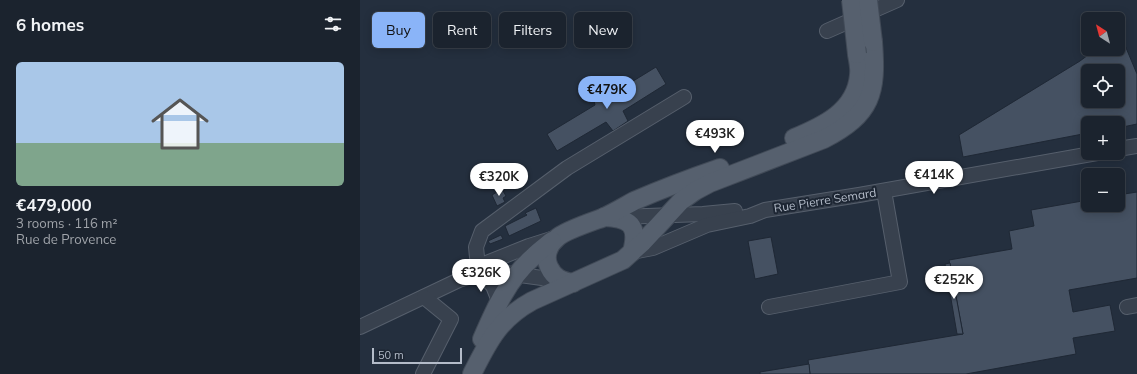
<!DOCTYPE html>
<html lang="en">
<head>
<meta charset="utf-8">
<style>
  body { margin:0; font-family:Mulish,sans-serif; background:#282f3a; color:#f1f3f6; height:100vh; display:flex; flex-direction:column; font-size:15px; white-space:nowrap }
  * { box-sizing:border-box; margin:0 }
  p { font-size:13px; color:#a0a4aa }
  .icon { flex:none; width:22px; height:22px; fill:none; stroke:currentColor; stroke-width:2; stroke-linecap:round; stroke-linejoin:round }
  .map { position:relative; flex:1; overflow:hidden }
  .details { display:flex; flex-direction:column; background:#1b232e; width:360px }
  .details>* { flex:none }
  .guide { position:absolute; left:12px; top:12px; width:380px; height:36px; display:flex; gap:8px }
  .needle { width:26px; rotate:324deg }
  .buttons { position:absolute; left:721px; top:12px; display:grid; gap:8px }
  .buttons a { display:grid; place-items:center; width:44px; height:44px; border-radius:6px; background:#1b232e; box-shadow:0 2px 10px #0003,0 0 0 1px #39404a; font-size:20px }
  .scale { position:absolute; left:12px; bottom:10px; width:90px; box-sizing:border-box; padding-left:4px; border:2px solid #b4bcc9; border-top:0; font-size:11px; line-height:14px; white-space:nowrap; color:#b4bcc9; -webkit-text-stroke:3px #1d2633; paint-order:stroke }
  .price { position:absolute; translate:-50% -34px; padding:0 9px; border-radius:14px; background:#fff; color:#222; font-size:13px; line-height:26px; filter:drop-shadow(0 1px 2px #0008) }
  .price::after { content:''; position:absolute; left:50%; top:24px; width:12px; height:9px; margin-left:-6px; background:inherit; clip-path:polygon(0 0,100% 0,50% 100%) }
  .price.active { background:#8ab4f8; color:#111 }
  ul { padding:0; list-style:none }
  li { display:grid; align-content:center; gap:8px; height:212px; padding:0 16px }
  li+li { border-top:1px solid #39404a }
  li span { display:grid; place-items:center; height:124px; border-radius:6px; color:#555 }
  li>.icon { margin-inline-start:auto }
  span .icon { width:72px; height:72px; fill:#fffc; stroke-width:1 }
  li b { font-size:17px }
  h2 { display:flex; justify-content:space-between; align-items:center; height:48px; padding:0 16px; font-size:17px }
  .tag { padding:0 14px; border-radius:6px; background:#1b232e; box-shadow:0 2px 10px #0003,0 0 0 1px #39404a; font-size:14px; line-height:36px }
  .tag.active { background:#8ab4f8; color:#111 }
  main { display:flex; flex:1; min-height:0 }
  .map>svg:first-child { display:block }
  .building { fill:#455162; stroke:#1f2835; fill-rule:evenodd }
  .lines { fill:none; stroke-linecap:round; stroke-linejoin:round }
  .minor-casing { stroke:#565f6c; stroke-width:16 }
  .major-casing { stroke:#414a57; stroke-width:20 }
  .minor { stroke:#38414e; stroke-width:14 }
  .major { stroke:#56606e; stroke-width:18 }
  .major-bridge-casing { stroke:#414a57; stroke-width:20; stroke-linecap:butt }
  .major-bridge { stroke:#56606e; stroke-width:18 }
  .labels { text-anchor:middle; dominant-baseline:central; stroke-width:4; stroke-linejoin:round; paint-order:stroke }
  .street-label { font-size:12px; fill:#b4bcc9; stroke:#1d2633 }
</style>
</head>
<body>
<main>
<section class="details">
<h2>6 homes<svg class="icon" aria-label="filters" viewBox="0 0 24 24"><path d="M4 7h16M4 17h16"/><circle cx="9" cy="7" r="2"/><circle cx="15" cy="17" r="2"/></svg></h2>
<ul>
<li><span style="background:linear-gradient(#a9c7e8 65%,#7fa58c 0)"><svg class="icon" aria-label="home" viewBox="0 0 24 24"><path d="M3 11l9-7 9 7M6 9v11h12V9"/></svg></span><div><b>€479,000</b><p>3 rooms · 116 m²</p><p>Rue de Provence</p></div></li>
</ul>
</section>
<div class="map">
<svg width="777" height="374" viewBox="0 0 777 374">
  <rect width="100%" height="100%" fill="#242f3e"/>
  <g class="building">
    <path d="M759,31l18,43v50l-19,4v-5h-30v10l-125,24 -4,-22 121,-74 16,-12h22zM728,71h30v30h-30z"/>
    <polygon points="296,67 306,84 263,111 268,121 253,131 246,122 197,151 187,134 235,105 234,101 250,91 252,94"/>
    <polygon points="142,189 146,196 143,198 145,202 137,206 132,195"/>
    <polygon points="777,192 777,278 709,290 713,312 750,305 755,331 713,338 716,354 606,374 450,374 448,360 603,334 589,260 652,249 649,231 674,226 671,210 728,200 728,205 758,205 758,195"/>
    <polygon points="176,208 181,221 149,236 145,226 167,215 165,213"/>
    <polygon points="141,235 143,239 130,244 128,241"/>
    <polygon points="411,237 418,274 395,279 388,241"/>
    <polygon points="590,263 603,334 597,334 585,264"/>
    <polygon points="449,364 450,374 400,374 400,372"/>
  </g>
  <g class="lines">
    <defs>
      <g id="minor">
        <polyline points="467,31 537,0"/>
        <polyline points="758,149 777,146"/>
        <polyline points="259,217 343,214 375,211"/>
        <polyline points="272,252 293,248 347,225 390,216 405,210 499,195 737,153"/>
        <polyline points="114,270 119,266 169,246 191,239"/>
        <polyline points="139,301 133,286 121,273 117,257 116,247 122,231 207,168 324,97"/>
        <polyline points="409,307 540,282 524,191"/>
        <polyline points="767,307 777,305"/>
        <polyline points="0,327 99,280 121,273 131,271 204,281"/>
        <polyline points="63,374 91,319 64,297"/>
      </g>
      <g id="major">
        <path d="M434,138c29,-12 62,-27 65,-63 1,-7 -1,-14 -2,-21"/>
        <path d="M244,217c26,1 35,8 28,35"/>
        <path d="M213,283c-11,-2 -19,-5 -24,-16 -5,-10 -1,-22 8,-29 7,-7 34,-16 45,-20 11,-5 21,-11 32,-17 28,-12 57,-23 86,-33"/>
        <path d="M122,339c13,-30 26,-60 51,-82 6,-6 13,-11 19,-16"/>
        <path d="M112,374c16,-32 27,-55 60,-73l91,-41 20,-18 38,-41 14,-10 15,-8 114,-44c48,-25 53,-46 49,-97"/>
      </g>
    </defs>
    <use href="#minor" class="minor-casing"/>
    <use href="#major" class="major-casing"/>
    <use href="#minor" class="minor"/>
    <use href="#major" class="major"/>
    <defs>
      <g id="major-bridge">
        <polyline points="491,0 497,54"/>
        <polyline points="508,0 513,42"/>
      </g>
    </defs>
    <use href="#major-bridge" class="major-bridge-casing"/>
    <use href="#major-bridge" class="major-bridge"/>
  </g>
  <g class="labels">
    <g class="street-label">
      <text transform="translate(465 200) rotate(-9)">Rue Pierre Semard</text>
    </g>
  </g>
</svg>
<div class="buttons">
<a><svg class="needle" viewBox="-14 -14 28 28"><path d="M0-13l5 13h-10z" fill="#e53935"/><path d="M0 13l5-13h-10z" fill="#a0a4aa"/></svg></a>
<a><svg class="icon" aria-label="locate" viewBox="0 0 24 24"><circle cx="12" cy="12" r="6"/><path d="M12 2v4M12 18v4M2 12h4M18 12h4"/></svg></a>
<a>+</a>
<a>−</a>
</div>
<div class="scale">50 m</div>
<b class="price active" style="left:247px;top:110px">€479K</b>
<b class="price" style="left:355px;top:154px">€493K</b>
<b class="price" style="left:574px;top:195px">€414K</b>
<b class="price" style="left:139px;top:197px">€320K</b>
<b class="price" style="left:121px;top:293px">€326K</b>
<b class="price" style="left:594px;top:300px">€252K</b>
<div class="guide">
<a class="tag active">Buy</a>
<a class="tag">Rent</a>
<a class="tag">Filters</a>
<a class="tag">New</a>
</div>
</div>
</main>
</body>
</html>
